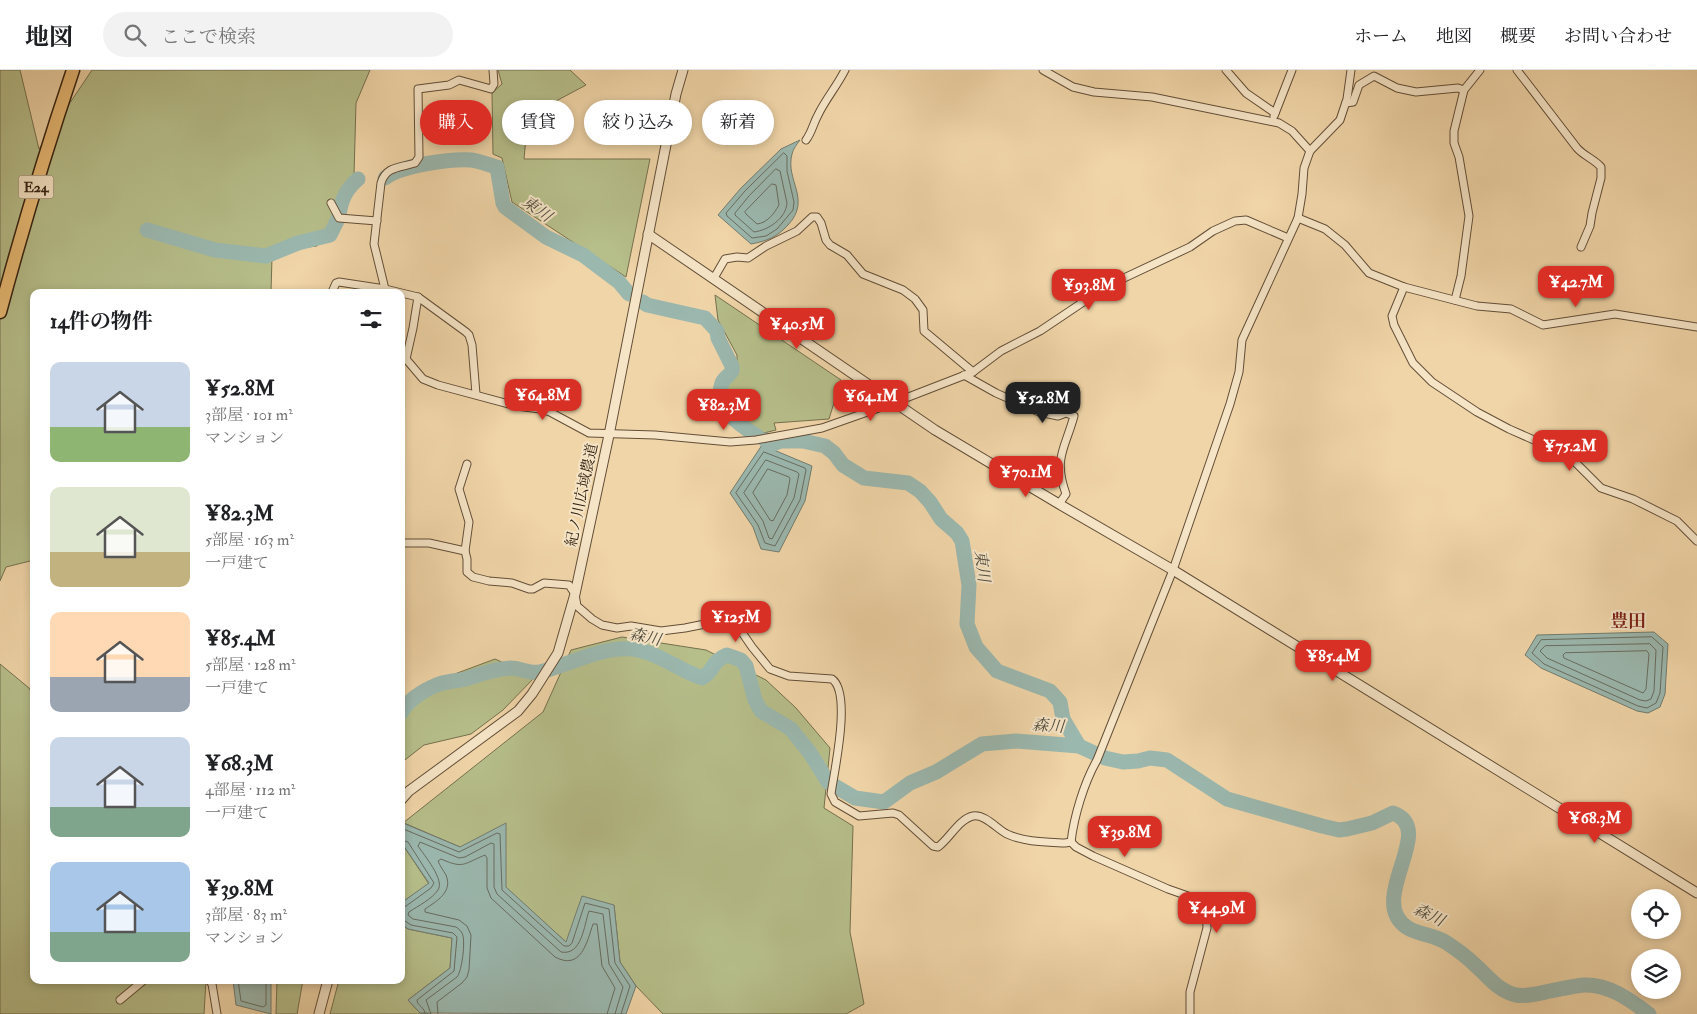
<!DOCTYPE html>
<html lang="ja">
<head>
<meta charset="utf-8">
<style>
  body { margin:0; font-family:"IM FELL Double Pica","Noto Serif JP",serif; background:#f2f2f2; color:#202124; height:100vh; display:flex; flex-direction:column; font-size:19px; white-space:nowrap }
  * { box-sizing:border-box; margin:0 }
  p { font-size:16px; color:#757577 }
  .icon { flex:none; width:28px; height:28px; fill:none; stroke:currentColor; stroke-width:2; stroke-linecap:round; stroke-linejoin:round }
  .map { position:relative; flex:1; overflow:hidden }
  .details { position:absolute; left:30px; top:219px; width:375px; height:695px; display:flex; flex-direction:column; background:#fff; border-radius:10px; box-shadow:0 2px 8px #0003 }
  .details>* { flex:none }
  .top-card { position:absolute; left:420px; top:30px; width:475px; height:45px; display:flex; gap:10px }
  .controls { position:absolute; left:1631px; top:819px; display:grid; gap:10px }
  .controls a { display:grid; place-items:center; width:50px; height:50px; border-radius:50%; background:#fff; box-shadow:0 2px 8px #0003; font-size:25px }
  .price { position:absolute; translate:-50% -42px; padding:0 11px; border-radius:10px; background:#d93025; color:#fff; font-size:16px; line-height:32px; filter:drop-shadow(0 1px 2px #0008) }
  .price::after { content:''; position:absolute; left:50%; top:30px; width:15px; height:11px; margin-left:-8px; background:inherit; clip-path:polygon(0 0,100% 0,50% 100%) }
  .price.on { background:#222; color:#fff }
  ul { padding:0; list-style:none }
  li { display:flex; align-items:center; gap:15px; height:125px; padding:0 20px }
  li span { display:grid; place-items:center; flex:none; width:140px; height:100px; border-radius:10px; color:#555 }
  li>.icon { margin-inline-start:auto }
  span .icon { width:60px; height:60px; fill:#fffc; stroke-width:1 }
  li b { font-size:21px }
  h2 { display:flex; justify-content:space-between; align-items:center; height:60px; padding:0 20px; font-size:21px }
  .pill { padding:0 18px; border-radius:22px; background:#fff; box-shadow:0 2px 8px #0003; font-size:18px; line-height:45px }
  .pill.on { background:#d93025; color:#fff }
  header { display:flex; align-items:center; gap:30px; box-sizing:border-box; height:70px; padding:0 25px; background:#fff; border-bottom:1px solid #e0e0e0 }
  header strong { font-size:24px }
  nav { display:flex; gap:28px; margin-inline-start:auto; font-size:18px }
  .search { width:350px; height:45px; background:#f2f2f2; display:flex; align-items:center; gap:12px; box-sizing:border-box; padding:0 18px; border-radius:28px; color:#757577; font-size:19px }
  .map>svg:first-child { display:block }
  .green { fill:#b6be8a; stroke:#75704e }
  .water { fill:#9bb8af; stroke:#727c70 }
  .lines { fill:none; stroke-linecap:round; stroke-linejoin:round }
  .shore { stroke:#686c60; stroke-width:1 }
  .river { stroke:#9bb8af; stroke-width:15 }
  .minor-casing { stroke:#634e37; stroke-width:9 }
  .tertiary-casing { stroke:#634e37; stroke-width:11 }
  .motorway-casing { stroke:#342111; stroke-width:15 }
  .minor { stroke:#f5e4c6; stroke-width:7 }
  .tertiary { stroke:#f5e4c6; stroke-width:9 }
  .motorway { stroke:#e8ba74; stroke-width:12 }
  .labels { text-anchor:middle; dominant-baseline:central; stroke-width:4; stroke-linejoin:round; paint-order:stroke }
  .shield { fill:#f5e4c6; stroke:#6e5c47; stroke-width:1 }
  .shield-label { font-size:14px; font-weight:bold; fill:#342111 }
  .street-label { font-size:15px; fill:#342111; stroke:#f5e4c6 }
  .water-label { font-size:16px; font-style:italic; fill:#534e40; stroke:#f5e4c6 }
  .quarter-label { font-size:18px; font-weight:bold; fill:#7a1f14; stroke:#f5e4c6 }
</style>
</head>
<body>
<header>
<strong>地図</strong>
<div class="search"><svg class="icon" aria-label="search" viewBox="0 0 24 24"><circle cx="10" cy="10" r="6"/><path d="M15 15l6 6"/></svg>ここで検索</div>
<nav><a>ホーム</a><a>地図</a><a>概要</a><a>お問い合わせ</a></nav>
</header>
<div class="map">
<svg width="1697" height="944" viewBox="0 0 1697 944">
  <rect width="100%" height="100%" fill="#f0d5a8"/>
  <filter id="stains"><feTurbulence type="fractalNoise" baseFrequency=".004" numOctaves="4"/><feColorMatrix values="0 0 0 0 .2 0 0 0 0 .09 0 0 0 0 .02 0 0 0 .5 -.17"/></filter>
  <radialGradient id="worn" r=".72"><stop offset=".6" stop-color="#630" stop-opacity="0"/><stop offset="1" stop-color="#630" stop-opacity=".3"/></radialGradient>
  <g class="green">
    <polygon points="0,0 20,0 39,79 92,0 370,0 356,33 354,105 334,152 317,176 298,178 272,187 271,222 34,222 34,490 6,497 0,511"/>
    <polygon points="498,0 570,0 586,15 528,46 524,89 650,89 626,207 512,132 502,88 493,84 492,23 502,14"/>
    <path d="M715,225l126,85 -12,39 -55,4 2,7 -12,3c-26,-16 -55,-28 -27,-61v-17l-19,-35z"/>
    <polygon points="622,567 706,580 766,610 796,638 830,678 824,738 853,756 850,862 864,934 846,944 663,944 636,916 620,892 614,835 567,873 460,777 404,753 401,765 401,754 403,753 543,642 571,580"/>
    <polygon points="495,589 535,607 503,640 471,664 424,675 401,693 401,631 444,608"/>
    <polygon points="0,594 29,618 34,627 34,910 206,910 204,944 0,944"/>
    <polygon points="401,772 429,814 401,833"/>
    <polygon points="401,854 408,859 452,868 450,898 408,930 420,943 430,944 330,944 339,910 401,910"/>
    <polygon points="277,910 303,910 297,944 276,944"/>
  </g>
  <g class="water">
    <path d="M800,70c-3,4 -7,9 -8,14 -7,27 20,45 -4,71 -11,12 -21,16 -37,19l-33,-29 23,-27 40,-39z"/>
    <polygon points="762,375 812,396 805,431 779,482 761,479 753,457 730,423"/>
    <polygon points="1654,562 1668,574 1665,624 1660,637 1648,643 1637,641 1541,598 1525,585 1537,565"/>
    <polygon points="403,753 460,777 506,753 506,817 566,872 582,826 614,835 620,892 636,916 626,944 420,943 408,930 450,898 452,868 408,859 401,854 401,833 429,813 401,772"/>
    <polygon points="233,910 271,910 271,944 236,935"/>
  </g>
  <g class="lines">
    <g class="shore">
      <polygon points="784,83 787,86 787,101 794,132 793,140 777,159 766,166 752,168 727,146 726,143 745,121"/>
      <path d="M776,99l4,2 7,32c-1,15 -18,27 -33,29l-19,-17v-2l14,-17z"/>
      <path d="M772,114l4,1 3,20c-5,9 -12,18 -22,19l-11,-10 -1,-2z"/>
      <polygon points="764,382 805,398 806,400 800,430 775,476 765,473 758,455 736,423"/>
      <polygon points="766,390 797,402 799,404 794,428 772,469 769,468 763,451 744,423"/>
      <polygon points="768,399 789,407 790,409 787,425 773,451 770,450 753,423"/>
      <polygon points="1652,567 1663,577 1660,623 1656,633 1647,638 1638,636 1544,594 1532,583 1541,570"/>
      <polygon points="1650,574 1656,580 1654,621 1651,629 1646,631 1640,630 1547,588 1540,581 1545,576"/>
      <polygon points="1647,581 1649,584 1646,619 1643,623 1564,588 1563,585 1565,583"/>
      <polyline points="401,758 459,782 497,763 500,764 502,820 564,876 569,876 572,873 585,833 609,839 615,893 630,916 621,944"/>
      <polyline points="401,770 408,772 434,813 431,818 406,836 401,837"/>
      <path d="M401,850l4,1 6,4 42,8 4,4 -3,34 -37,29c0,6 8,7 8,14"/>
      <polyline points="238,910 241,931 263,937 266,935 266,910"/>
      <path d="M431,944l-5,-14 31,-23c5,-6 9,-37 5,-44 -2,-3 -3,-4 -6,-6l-43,-8 -5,-4 1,-3c9,-6 23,-13 29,-22 7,-10 -14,-35 -20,-44l2,-4 39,16 6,-1 26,-14 3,1v43l3,7 64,58c21,4 23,-27 28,-41l14,3 6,50 14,23 -8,27"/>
      <path d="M438,944l-1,-12 25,-19 5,-6 2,-7 2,-35 -4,-9 -8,-6 -34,-8v-3c12,-8 28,-17 21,-34 -3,-5 -6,-9 -8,-14l3,-2c23,10 22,5 44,-4l2,3v30l4,10 64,59c26,14 32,-15 38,-33h4l5,42 13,22 -8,26"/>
    </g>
    <g class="river">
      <path d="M385,108c16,-13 65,-19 86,-18 9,1 18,5 26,7l6,36 2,4 41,30 37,18 36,27 10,12"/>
      <path d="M339,145c2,-15 7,-26 19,-36"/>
      <polyline points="147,160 215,180 266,186 298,173 330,165 338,149"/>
      <path d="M643,232l4,3 58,13 12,13 1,7 14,28v5c-3,5 -8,7 -10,12 -9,25 18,42 35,53"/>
      <polyline points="765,370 773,374 780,371 803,371 825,376 834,383 843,395 864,408 908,413 920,421 930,432 941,449 957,463 962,471 969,515 967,554 976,577 997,601 1050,621 1060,632 1063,649 1079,676"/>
      <path d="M401,643c8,-15 23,-23 38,-29 9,-3 18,-3 27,-5 15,-5 28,-10 44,-11 10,0 20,6 30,4 28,-7 63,-26 92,-23 26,3 46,21 70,29 13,-7 8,-16 25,-23l14,5 5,6 9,34 6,11 30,18 19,24 18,29 27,16 29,4 26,-19 26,-11 46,-28 34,-3 63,5 26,12 18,4 15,-1 12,-3 17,2 60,39 95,27 17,4 8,-1 25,-6 21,-10c46,16 -29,88 15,115 12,7 27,7 39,15 9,6 19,13 27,21 13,11 25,28 42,31 11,2 24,-2 34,-4 11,-2 23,-5 34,-6 25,-1 46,15 65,29"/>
    </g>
    <defs>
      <g id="minor">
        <polyline points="1043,0 1073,17 1094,22 1152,27 1279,53 1292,61 1310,81"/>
        <polyline points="1226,0 1246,23 1275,43"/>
        <path d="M1517,0l60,78c7,8 17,11 24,19v11l-9,35 -2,13 -9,21"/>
        <polyline points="1346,33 1353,32 1359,15 1374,6 1397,18 1416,22 1458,18 1464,20"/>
        <polyline points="1274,46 1292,0"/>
        <path d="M806,70c6,-8 7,-16 12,-25 7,-15 19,-29 27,-45"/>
        <polyline points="331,133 339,148 377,151"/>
        <polyline points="1298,148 1325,159 1345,175 1369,203 1404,217 1477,236 1511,239 1543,255 1615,244 1697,257"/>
        <polyline points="714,208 725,189 737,187 748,188 766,176 797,161 812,147 817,147 821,153 826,170 830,175 847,185 863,204 903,220 915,229 923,240 924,261 973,302"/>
        <polyline points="1404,217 1392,246 1394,255 1413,293 1432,312 1477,342 1509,359 1568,385 1601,418 1633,429 1677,451 1697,471"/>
        <path d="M385,219l-11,-45 7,-61c5,-17 19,-15 34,-20l4,-6 -1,-68 31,-4 10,-5 32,9 3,-5 -1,-14"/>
        <polyline points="332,222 336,213 339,212 385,219 418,227 466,262 469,265 472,275 476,324"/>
        <polyline points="1455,230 1461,206 1469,146 1459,87 1454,73 1454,61 1464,20 1480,0"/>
        <polyline points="401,288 406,289 423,309 438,315 516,336 540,339 550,342 589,363 655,365 730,372 756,370 822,358 893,333 973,302 1001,281 1040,261 1107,216 1190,177 1213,161 1235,151 1246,150 1288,168"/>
        <polyline points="406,289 413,258 418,227"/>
        <path d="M964,305l32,18 43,19 19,4 8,-3 8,3c-9,33 -21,42 -8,78l-7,10"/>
        <path d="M401,473h28l36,8 2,8v13l6,5 16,4 23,2 17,6h4l11,-6 25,2 6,9 2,12 15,13 10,6 15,3 14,-2 30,5 24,-3 35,-7 21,10 11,16 18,22 19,7 43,3c20,14 2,93 -1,115l4,8 24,14 34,-3 6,2 34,31 5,1c12,-9 21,-28 35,-31 12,-2 24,13 34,18 17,8 39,8 58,9l6,-1"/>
        <polyline points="465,481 469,452 459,419 467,394"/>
        <path d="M1071,772c3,-26 13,-59 26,-82l76,-190 57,-166 9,-32 3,-32 56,-122 4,-24 2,-26 6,-17 30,-31 7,-21 4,-29"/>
        <polyline points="1071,772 1076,777 1093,786 1168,819 1188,826 1206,838 1207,858 1190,922 1190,944"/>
        <polyline points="209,910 212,914 217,944"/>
        <polyline points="120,930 144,910"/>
      </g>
      <g id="tertiary">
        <polyline points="648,164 935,360 1059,434 1173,500 1697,823"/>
        <polyline points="401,730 409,721 518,641 532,624 558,583 575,524 609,365 676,24 683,0"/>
        <polyline points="319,944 328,910"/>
      </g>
      <path id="motorway" d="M0,242c22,-82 46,-162 73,-242"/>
    </defs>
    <use href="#minor" class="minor-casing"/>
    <use href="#tertiary" class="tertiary-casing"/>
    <use href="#motorway" class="motorway-casing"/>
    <use href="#minor" class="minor"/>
    <use href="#tertiary" class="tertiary"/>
    <use href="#motorway" class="motorway"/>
  </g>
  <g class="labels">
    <rect class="shield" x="18.5" y="105.5" width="35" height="23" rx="4"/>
    <g class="shield-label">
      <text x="36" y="117">E24</text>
    </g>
    <g class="street-label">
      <text transform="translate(582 425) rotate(-78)">紀ノ川広域農道</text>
    </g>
    <g class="water-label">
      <text transform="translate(537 139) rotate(36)">東川</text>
      <text transform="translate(982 496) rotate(83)">東川</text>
      <text transform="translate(645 567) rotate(12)">森川</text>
      <text transform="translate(1048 656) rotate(4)">森川</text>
      <text transform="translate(1429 845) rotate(26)">森川</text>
    </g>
    <g class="quarter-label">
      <text x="1628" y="551">豊田</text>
    </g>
  </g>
  <rect width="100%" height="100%" filter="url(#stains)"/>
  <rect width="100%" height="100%" fill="url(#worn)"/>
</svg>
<div class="controls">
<a><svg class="icon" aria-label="locate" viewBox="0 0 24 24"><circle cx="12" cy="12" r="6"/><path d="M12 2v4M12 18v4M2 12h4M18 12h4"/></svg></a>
<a><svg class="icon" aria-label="layers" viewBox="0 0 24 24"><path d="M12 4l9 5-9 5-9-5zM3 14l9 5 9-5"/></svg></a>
</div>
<b class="price" style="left:1576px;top:238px">¥42.7M</b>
<b class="price" style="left:1089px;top:241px">¥93.8M</b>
<b class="price" style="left:797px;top:280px">¥40.5M</b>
<b class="price" style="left:543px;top:351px">¥64.8M</b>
<b class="price" style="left:871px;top:352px">¥64.1M</b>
<b class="price on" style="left:1043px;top:354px">¥52.8M</b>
<b class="price" style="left:724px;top:361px">¥82.3M</b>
<b class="price" style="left:1570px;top:402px">¥75.2M</b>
<b class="price" style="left:1026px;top:428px">¥70.1M</b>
<b class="price" style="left:736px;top:573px">¥125M</b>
<b class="price" style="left:1333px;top:612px">¥85.4M</b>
<b class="price" style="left:1595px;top:774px">¥68.3M</b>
<b class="price" style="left:1125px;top:788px">¥39.8M</b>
<b class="price" style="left:1217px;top:864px">¥44.9M</b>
<div class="top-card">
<a class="pill on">購入</a>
<a class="pill">賃貸</a>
<a class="pill">絞り込み</a>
<a class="pill">新着</a>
</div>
<section class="details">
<h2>14件の物件<svg class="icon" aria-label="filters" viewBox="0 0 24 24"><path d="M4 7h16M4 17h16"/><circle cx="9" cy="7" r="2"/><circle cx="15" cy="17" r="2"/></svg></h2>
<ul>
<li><span style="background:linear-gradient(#c9d6e8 65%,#8fb573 0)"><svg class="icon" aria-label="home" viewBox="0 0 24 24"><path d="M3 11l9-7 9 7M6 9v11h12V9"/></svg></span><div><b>¥52.8M</b><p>3部屋 · 101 m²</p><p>マンション</p></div></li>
<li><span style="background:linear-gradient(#dfe7d0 65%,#c2b280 0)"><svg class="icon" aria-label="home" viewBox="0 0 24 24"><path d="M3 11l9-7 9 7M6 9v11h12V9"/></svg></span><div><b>¥82.3M</b><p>5部屋 · 163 m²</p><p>一戸建て</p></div></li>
<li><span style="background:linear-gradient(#ffd9b3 65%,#9aa5b1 0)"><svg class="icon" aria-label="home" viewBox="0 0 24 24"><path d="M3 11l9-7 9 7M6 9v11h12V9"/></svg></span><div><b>¥85.4M</b><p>5部屋 · 128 m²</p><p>一戸建て</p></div></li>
<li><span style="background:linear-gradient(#c9d6e8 70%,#7fa58c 0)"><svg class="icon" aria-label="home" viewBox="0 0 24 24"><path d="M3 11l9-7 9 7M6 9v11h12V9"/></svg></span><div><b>¥68.3M</b><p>4部屋 · 112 m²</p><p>一戸建て</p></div></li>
<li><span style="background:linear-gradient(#a9c7e8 70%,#7fa58c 0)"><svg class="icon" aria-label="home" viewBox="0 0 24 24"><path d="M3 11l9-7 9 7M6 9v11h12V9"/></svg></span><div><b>¥39.8M</b><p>3部屋 · 83 m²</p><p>マンション</p></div></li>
</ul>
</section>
</div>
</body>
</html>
